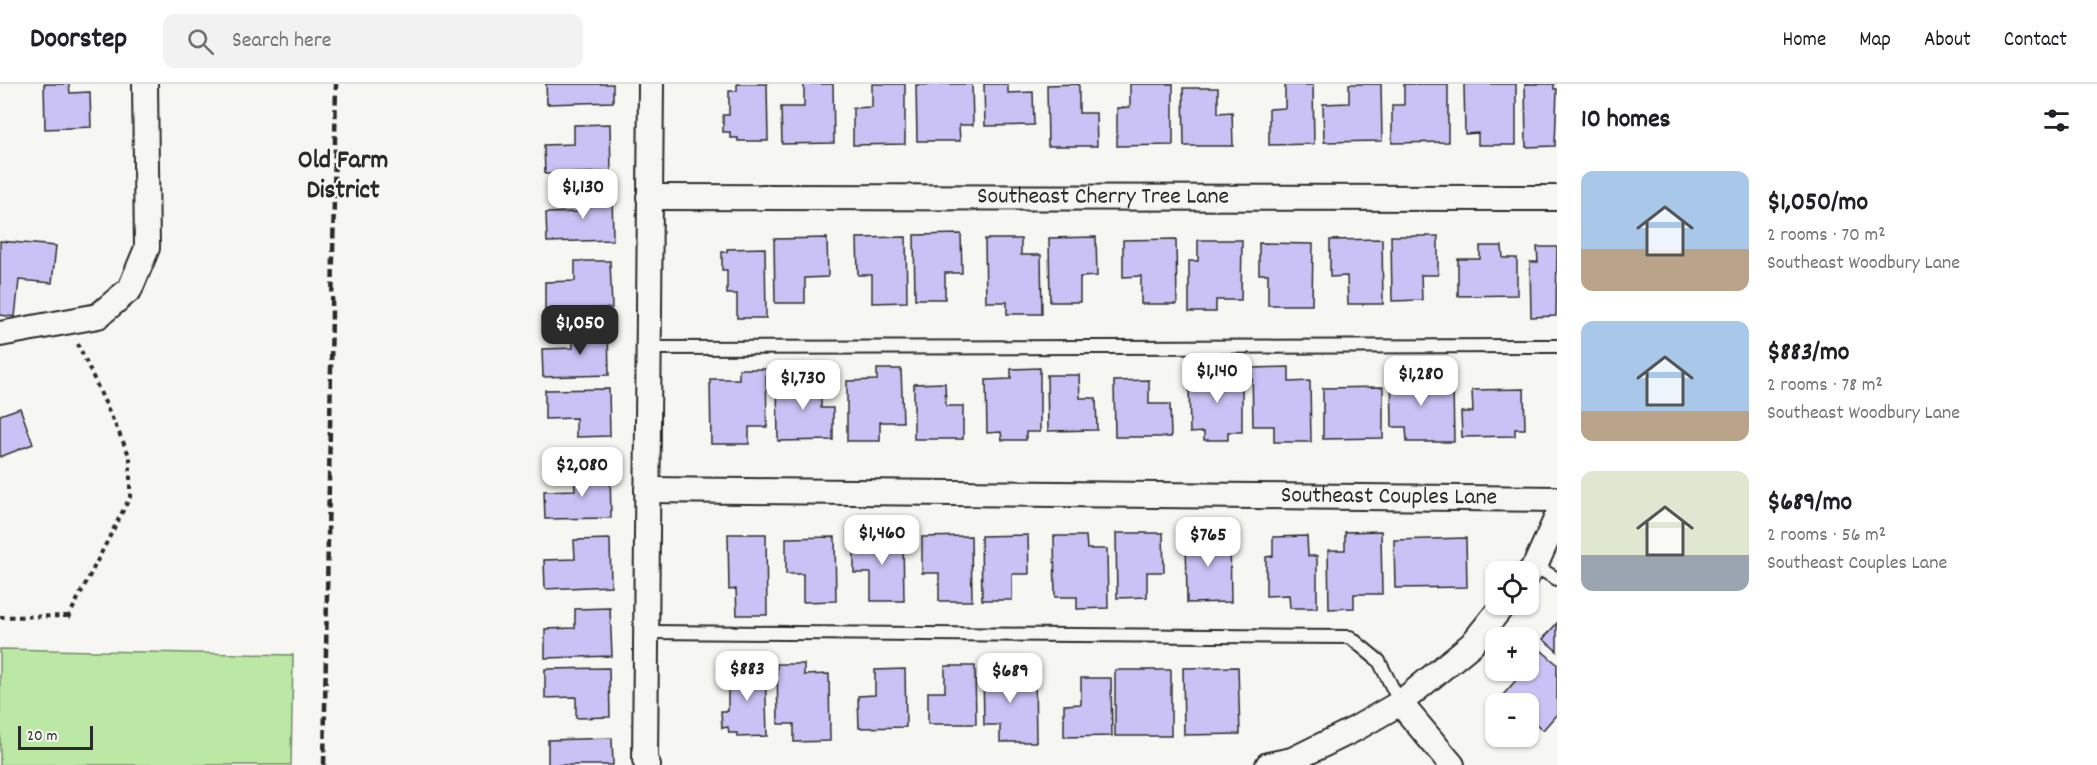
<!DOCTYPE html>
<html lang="en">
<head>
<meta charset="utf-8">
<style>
  body { margin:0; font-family:Dekko,sans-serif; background:#f2f2f2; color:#202124; height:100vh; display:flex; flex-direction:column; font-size:22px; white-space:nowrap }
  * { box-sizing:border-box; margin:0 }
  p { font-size:20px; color:#757577 }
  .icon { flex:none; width:33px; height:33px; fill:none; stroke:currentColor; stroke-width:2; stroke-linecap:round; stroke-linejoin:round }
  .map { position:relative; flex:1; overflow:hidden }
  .drawer { display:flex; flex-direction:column; background:#fff; width:540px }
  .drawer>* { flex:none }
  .controls { position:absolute; left:1485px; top:477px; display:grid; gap:12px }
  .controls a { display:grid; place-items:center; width:54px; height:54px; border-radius:12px; background:#fff; box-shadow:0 2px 4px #0004; font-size:30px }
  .scale { position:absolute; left:18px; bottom:15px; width:75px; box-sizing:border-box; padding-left:6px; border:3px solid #2b2b2b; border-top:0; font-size:16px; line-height:21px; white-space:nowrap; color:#2b2b2b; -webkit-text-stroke:4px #f6f6f2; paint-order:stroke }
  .price { position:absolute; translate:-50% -51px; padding:0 14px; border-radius:12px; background:#fff; color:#222; font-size:20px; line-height:39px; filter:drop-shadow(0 2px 3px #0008) }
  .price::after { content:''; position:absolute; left:50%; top:36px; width:18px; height:14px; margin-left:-9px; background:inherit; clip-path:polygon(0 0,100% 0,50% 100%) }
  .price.selected { background:#2b2b2b; color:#fff }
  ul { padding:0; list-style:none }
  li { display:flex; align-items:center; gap:18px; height:150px; padding:0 24px }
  li span { display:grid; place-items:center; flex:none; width:168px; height:120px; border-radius:12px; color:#555 }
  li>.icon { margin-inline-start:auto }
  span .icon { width:72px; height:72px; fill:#fffc; stroke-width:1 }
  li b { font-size:26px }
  h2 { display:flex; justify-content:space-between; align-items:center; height:72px; padding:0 24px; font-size:26px }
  header { display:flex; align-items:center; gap:36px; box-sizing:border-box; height:84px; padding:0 30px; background:#fff; border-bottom:2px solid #e0e0e0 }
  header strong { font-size:28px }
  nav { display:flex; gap:33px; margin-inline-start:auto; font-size:21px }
  .search { width:420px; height:54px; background:#f2f2f2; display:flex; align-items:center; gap:15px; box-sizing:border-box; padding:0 21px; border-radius:12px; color:#757577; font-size:22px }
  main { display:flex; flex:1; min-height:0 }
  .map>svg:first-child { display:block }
  .green { fill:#bce8a6; stroke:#748a68; stroke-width:1.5 }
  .building { fill:#cac2f4; stroke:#2b2b2b; stroke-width:1.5 }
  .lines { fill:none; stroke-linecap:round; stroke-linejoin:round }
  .service-casing { stroke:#2b2b2b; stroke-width:16 }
  .minor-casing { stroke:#2b2b2b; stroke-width:28 }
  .path { stroke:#2b2b2b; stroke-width:4; stroke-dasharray:4.5 4.5; stroke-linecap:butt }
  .service { stroke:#f6f6f2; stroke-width:12 }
  .minor { stroke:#f6f6f2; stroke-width:24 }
  .rail { stroke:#2b2b2b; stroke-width:4.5; stroke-dasharray:9 4.5; stroke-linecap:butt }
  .labels { text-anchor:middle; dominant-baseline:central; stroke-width:4.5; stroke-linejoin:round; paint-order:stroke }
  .street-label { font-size:24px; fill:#2b2b2b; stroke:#f6f6f2 }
  .neighbourhood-label { font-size:26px; font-weight:bold; fill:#2b2b2b; stroke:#f6f6f2 }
</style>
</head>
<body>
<header>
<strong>Doorstep</strong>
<div class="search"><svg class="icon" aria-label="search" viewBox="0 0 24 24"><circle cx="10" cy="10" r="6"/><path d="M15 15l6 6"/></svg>Search here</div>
<nav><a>Home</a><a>Map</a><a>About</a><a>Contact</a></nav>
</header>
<main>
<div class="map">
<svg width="1557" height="681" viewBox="0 0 1557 681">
  <rect width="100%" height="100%" fill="#f6f6f2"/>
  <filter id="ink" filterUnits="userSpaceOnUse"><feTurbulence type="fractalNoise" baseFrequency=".0167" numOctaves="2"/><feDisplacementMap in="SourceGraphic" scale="12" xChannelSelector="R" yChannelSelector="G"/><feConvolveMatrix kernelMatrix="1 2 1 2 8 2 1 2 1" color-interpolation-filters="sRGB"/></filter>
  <g filter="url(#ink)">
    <polygon class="green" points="0,565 293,571 291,681 0,681"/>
    <g class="building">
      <polygon points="44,0 69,0 70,9 90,8 91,43 45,45"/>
      <polygon points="546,0 613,0 613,18 547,20"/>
      <polygon points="737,0 767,0 768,57 738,57 738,54 730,54 730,48 723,48 723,31 729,31 729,7 737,7"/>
      <polygon points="804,0 833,0 834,59 782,60 781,23 804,23"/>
      <polygon points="872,0 905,0 905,60 853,61 853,24 872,23"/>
      <polygon points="946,0 972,0 973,41 959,41 960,57 917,57 916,1"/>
      <polygon points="984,0 1008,0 1008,9 1033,8 1034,41 985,42"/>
      <polygon points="1079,0 1079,29 1096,29 1097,62 1048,62 1047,1"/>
      <polygon points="1130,0 1173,0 1173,61 1117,62 1117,24 1130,23"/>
      <polygon points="1349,0 1381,0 1382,57 1324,58 1323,20 1349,19"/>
      <polygon points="1404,0 1448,0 1448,58 1392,59 1392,21 1404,21"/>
      <polygon points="1516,0 1516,61 1478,61 1478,49 1465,50 1464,0"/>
      <polygon points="1525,0 1554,0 1554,5 1557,5 1555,62 1526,63"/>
      <polygon points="1285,1 1313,1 1314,60 1269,61 1269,25 1285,24"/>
      <polygon points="1183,4 1218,4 1218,29 1232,28 1233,62 1184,62"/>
      <polygon points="610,40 611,88 545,90 544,61 574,60 574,41"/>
      <polygon points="612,108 613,156 547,158 546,129 577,128 577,109"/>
      <polygon points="961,150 962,189 945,189 945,215 915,215 914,151"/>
      <polygon points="1391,152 1438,152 1438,191 1421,191 1422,216 1392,217"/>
      <polygon points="906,153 907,218 872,219 872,191 858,191 857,154"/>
      <polygon points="1096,153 1097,192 1080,193 1080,218 1050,218 1049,154"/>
      <polygon points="827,154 828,193 805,194 805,219 775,219 774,155"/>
      <polygon points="985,155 1021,155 1021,171 1041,171 1042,230 1007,230 1007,218 986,218"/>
      <polygon points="1176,155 1177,220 1141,220 1141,192 1123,193 1123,156"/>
      <polygon points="1382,155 1383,220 1348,220 1347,192 1330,193 1330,156"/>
      <polygon points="1198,156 1242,156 1241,216 1216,216 1216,228 1189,228 1189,177 1198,177"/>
      <polygon points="0,157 56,162 52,199 19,196 15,233 0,231"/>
      <polygon points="1259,159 1313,160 1312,221 1268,221 1268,190 1259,190"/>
      <polygon points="1480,162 1502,162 1503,174 1517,174 1517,211 1458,212 1458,175 1480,175"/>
      <polygon points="1537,163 1557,163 1556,232 1531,233 1530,178 1538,178"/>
      <polygon points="765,164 766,234 737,234 737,210 727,210 727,186 722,186 722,168 727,168 727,165"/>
      <polygon points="575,177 610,177 612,224 545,226 545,198 575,197"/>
      <polygon points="608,244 609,291 543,293 542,265 573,264 572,245"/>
      <polygon points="1420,281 1420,303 1453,302 1454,358 1407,358 1406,343 1392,343 1391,282"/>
      <polygon points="1289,283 1289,298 1310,297 1311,358 1274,358 1274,342 1253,342 1252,284"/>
      <polygon points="1040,284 1040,348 1026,348 1026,356 1002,356 1001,348 987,349 986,296 1011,295 1011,285"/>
      <polygon points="1242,284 1242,348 1228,348 1228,356 1204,356 1204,348 1190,349 1189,296 1213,295 1213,285"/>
      <polygon points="739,285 766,285 767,343 749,343 749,360 711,360 710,295 739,295"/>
      <polygon points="877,285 901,285 903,338 880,338 880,357 847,357 847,297 877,296"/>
      <polygon points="1047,291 1079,291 1080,314 1096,314 1097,346 1048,347"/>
      <polygon points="777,294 821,294 821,324 833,324 833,356 778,357"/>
      <polygon points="1149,296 1149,320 1170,320 1171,353 1115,353 1114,297"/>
      <polygon points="945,299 946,322 963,322 963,355 914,355 914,300"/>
      <polygon points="1383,303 1383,354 1323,355 1323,304"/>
      <polygon points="609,305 610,352 576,353 576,334 545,335 545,306"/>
      <polygon points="1524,305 1525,345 1515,345 1515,352 1462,353 1461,328 1473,328 1472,306"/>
      <polygon points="20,324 33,360 0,373 0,331"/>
      <polygon points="610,386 611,434 545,435 544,407 575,406 574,387"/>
      <polygon points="1381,447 1382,510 1354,510 1354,524 1329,525 1328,466 1345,466 1345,448"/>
      <polygon points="1116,449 1163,449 1164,488 1147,488 1147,513 1117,514"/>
      <polygon points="1186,449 1230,449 1231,518 1187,519"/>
      <polygon points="728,450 766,450 767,531 737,531 736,505 729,506"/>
      <polygon points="1028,451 1029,490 1012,490 1012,516 982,516 981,452"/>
      <polygon points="903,452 904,517 871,517 871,489 854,489 854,453"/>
      <polygon points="971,452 972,517 939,517 939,489 922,489 922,453"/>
      <polygon points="1054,452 1086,452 1087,465 1107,465 1108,524 1077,525 1077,513 1055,513"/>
      <polygon points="1307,452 1308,472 1317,472 1317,524 1290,524 1289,511 1266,512 1266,473 1273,472 1273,453"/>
      <polygon points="835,453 836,517 803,518 803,490 786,490 786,454"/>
      <polygon points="1466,454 1467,503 1395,504 1394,456"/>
      <polygon points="610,455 611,502 545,505 544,476 575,475 574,456"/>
      <polygon points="610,524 612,572 545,574 545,545 575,544 575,525"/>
      <polygon points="1557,539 1557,567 1543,555"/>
      <polygon points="1542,567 1557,580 1557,630 1543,646 1528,633 1528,620 1513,620 1503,611 1525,586 1528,586 1528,583"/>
      <polygon points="735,580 765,580 767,652 737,653 737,649 729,649 728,643 722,644 721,627 728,627 728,603 736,603"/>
      <polygon points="777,580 804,580 804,591 829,590 830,657 794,658 794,640 778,640"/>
      <polygon points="1009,580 1010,592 1035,591 1036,658 1000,658 1000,641 984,641 983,581"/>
      <polygon points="945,582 975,582 976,640 928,640 928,608 945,608"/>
      <polygon points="1238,583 1240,650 1184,651 1183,584"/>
      <polygon points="609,584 610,633 576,634 576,613 545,614 545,585"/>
      <polygon points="905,585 906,643 859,644 858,612 875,611 875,586"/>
      <rect x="1115" y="586" width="56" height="66"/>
      <polygon points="1081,594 1111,594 1112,652 1064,653 1064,621 1081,620"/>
      <polygon points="612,654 613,681 548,681 548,656"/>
    </g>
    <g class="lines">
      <defs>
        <g id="service">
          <polyline points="648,264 1557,262"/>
          <polyline points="1535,482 1557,495"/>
          <polyline points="646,548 1350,553 1379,577 1400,619"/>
        </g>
        <g id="minor">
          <path id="s1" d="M649,113l908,1"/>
          <polyline points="0,250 98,232 130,205 147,164 145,0"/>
          <path id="s2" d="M647,406l910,9"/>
          <polyline points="1528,490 1535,482 1557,433"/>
          <polyline points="1400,619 1452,681"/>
          <polyline points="648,681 645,676 651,0"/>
          <polyline points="1268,681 1292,676 1355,645 1400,619 1472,560 1504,520"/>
        </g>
      </defs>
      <use href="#service" class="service-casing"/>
      <use href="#minor" class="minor-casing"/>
      <g class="path">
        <polyline points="0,533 70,532"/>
        <polyline points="68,534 130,413 130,373 78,260"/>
      </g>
      <use href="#service" class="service"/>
      <use href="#minor" class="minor"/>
      <polyline class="rail" points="324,681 336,0"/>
    </g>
  </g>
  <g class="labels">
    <g class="street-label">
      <text stroke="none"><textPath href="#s1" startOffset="454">Southeast Cherry Tree Lane</textPath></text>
      <text stroke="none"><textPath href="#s2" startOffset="742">Southeast Couples Lane</textPath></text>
    </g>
    <g class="neighbourhood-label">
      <text x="343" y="77">Old Farm<tspan x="343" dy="30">District</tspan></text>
    </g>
  </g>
</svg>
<div class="controls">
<a><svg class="icon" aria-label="locate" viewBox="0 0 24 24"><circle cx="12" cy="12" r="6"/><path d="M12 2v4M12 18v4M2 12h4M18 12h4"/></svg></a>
<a>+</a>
<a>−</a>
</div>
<div class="scale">20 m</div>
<b class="price" style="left:583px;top:136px">$1,130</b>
<b class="price selected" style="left:580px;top:272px">$1,050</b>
<b class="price" style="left:1217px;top:320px">$1,140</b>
<b class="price" style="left:1421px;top:323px">$1,280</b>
<b class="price" style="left:803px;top:327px">$1,730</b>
<b class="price" style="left:582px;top:414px">$2,080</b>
<b class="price" style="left:882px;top:482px">$1,460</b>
<b class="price" style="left:1208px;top:484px">$765</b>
<b class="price" style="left:747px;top:618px">$883</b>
<b class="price" style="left:1010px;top:620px">$689</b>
</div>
<section class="drawer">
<h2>10 homes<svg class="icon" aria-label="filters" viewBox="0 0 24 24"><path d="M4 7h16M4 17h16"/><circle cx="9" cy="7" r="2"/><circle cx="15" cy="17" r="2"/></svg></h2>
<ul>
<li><span style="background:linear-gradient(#a9c7e8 65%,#b9a48a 0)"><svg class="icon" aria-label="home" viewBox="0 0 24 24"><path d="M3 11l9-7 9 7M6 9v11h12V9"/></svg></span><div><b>$1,050/mo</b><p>2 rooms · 70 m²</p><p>Southeast Woodbury Lane</p></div></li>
<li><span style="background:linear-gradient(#a9c7e8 75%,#b9a48a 0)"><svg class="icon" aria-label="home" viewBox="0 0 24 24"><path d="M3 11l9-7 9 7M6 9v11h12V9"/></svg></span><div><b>$883/mo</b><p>2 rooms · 78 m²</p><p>Southeast Woodbury Lane</p></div></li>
<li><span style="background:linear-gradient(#dfe7d0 70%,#9aa5b1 0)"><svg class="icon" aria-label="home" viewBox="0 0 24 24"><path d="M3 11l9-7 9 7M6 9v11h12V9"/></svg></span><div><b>$689/mo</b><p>2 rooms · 56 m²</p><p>Southeast Couples Lane</p></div></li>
</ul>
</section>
</main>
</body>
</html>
